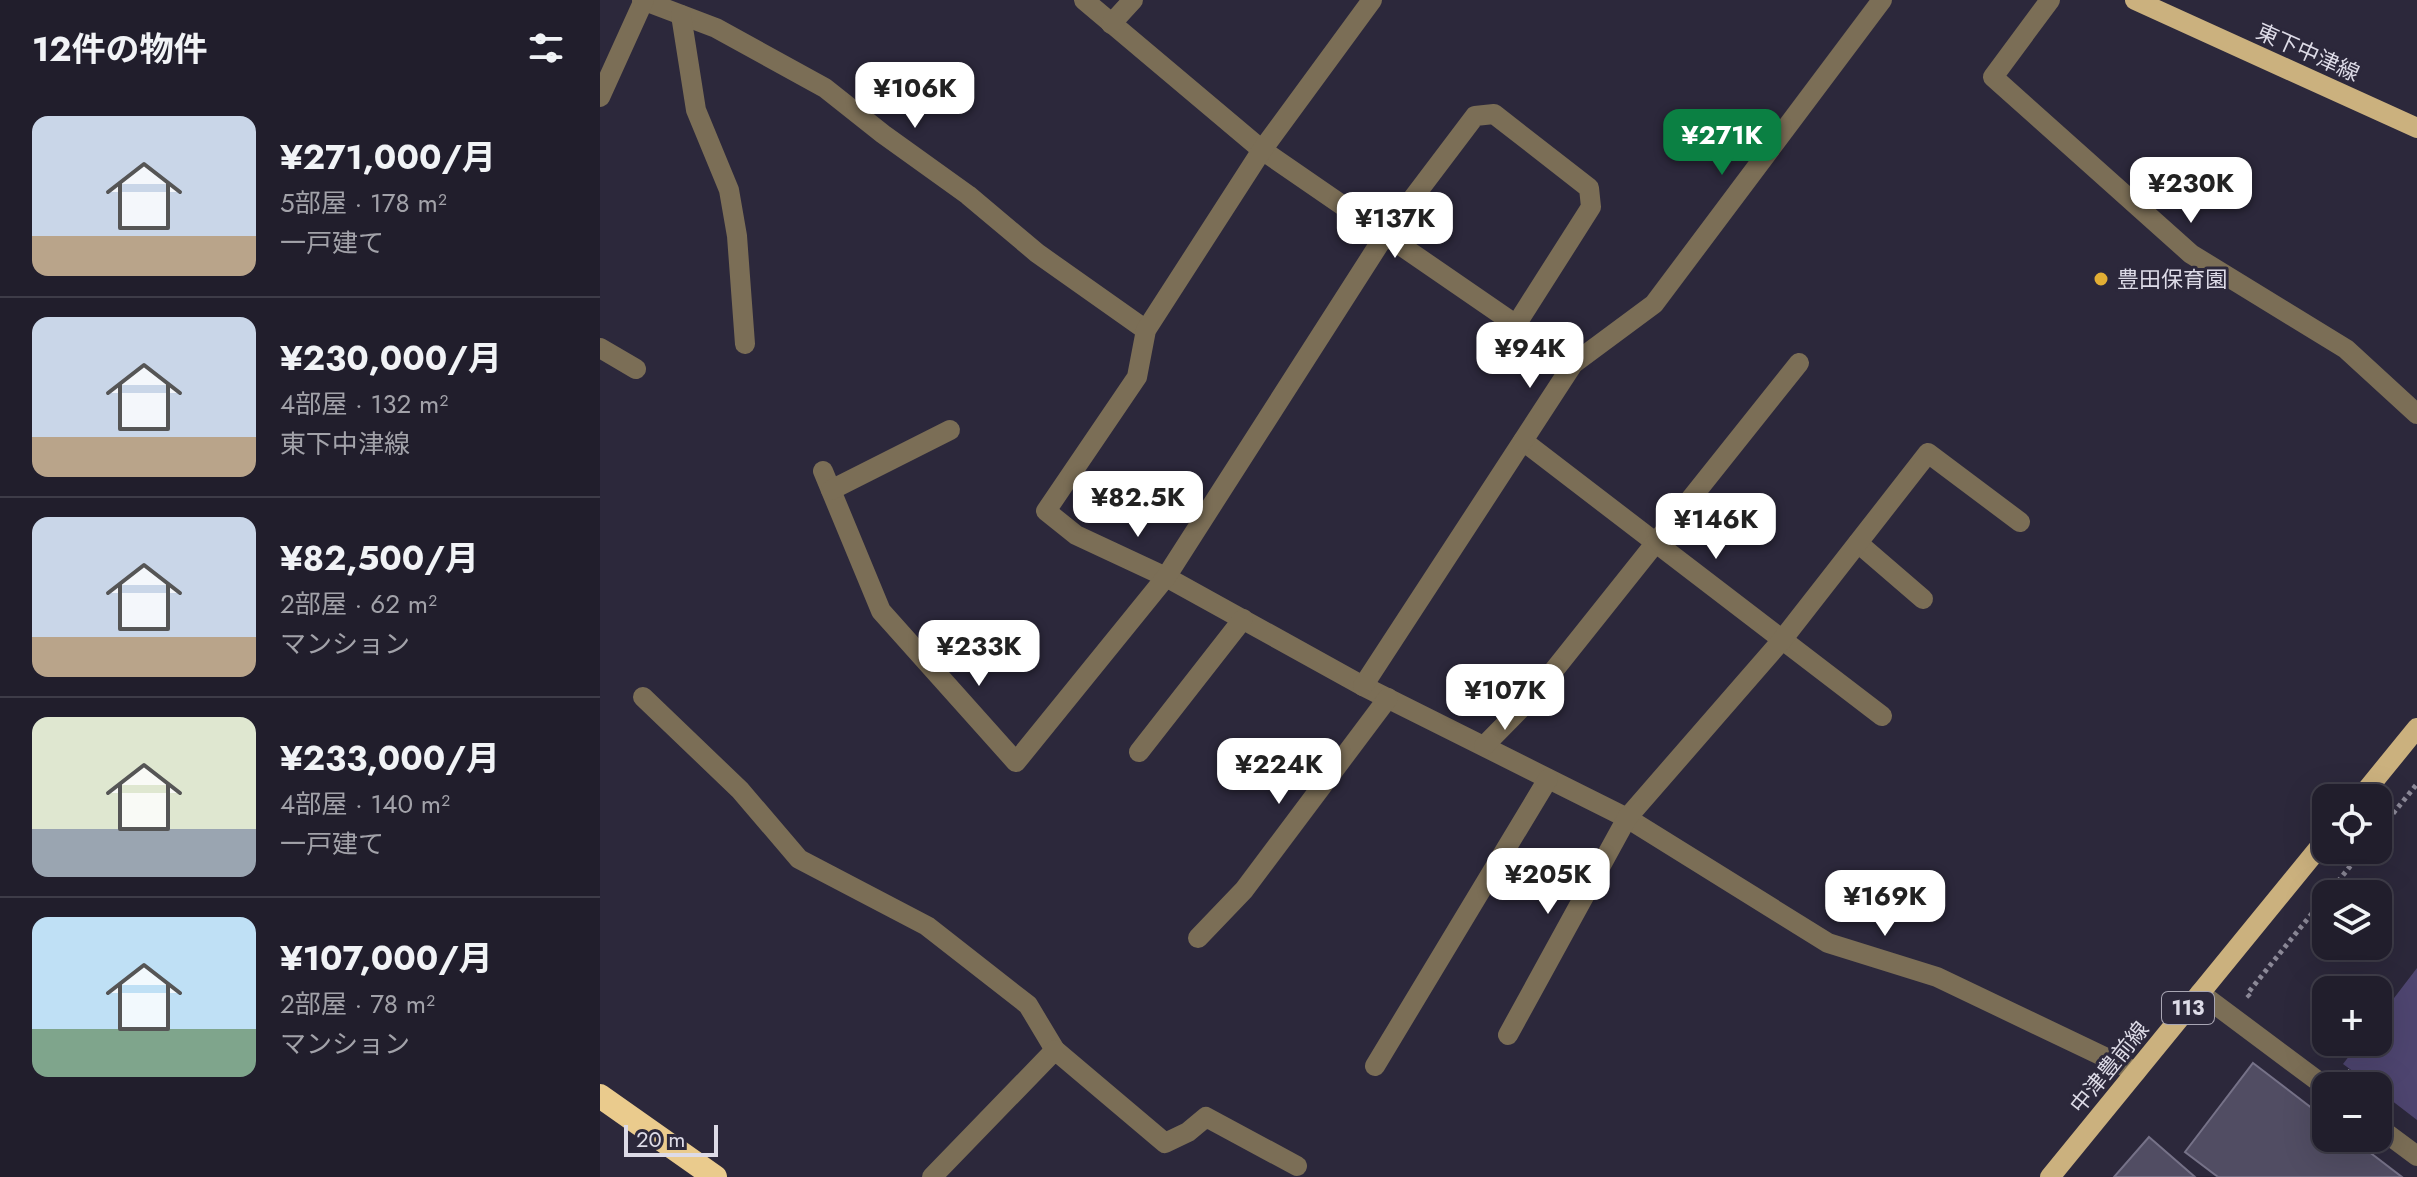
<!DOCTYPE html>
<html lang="ja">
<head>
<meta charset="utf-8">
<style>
  body { margin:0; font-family:Jost,"Noto Sans JP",sans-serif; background:#2d2b38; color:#f1f3f6; height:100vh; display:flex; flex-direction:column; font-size:30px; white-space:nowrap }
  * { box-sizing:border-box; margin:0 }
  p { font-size:26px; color:#a2a2a9 }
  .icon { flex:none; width:44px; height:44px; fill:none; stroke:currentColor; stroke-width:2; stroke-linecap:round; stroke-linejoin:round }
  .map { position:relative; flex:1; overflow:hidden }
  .side { display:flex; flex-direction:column; background:#211e2c; width:600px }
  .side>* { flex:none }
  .tools { position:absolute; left:1712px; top:784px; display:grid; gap:16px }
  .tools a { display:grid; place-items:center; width:80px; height:80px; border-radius:16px; background:#211e2c; box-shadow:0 8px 32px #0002,0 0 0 2px #3e3c48; font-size:40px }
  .scale { position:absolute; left:24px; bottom:20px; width:94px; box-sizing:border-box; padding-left:8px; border:4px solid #dddbe7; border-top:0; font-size:22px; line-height:28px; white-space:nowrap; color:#dddbe7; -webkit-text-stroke:6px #2c283b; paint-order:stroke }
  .price { position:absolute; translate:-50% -68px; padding:0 18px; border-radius:16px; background:#fff; color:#222; font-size:26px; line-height:52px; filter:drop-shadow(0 2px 4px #0008) }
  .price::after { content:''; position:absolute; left:50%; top:48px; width:24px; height:18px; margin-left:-12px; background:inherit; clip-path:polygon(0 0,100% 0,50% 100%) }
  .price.current { background:#0b8043; color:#fff }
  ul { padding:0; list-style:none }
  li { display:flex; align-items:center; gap:24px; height:200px; padding:0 32px }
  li+li { border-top:2px solid #3e3c48 }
  li span { display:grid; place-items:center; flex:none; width:224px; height:160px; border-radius:16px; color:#555 }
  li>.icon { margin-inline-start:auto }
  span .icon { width:96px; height:96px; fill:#fffc; stroke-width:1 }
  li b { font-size:34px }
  h2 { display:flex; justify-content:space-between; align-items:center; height:96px; padding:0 32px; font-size:34px }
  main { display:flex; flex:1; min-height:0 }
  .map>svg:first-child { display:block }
  .green { fill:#4e4570 }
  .building { fill:#514d63; stroke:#767288; stroke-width:2 }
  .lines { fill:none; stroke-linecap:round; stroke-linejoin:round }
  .path { stroke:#8b8897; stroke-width:5; stroke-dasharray:4 4; stroke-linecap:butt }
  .minor { stroke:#7b6e56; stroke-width:20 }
  .major { stroke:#cbb17e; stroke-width:20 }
  .highway { stroke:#eacb8d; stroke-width:24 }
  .poi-dot { fill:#e2ae34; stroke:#2c283b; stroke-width:3 }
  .labels { text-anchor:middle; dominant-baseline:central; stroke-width:6; stroke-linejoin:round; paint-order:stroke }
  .shield { fill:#2c283b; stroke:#a8a5b3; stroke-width:2 }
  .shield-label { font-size:20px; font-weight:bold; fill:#dddbe7 }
  .street-label { font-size:22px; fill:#dddbe7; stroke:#2c283b }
  .poi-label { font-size:22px; fill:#dddbe7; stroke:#2c283b; text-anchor:start }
</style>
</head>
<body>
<main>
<section class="side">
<h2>12件の物件<svg class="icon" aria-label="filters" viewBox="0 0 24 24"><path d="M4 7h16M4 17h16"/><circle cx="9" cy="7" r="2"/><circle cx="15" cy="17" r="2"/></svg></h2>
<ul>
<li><span style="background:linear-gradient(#c9d6e8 75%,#b9a48a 0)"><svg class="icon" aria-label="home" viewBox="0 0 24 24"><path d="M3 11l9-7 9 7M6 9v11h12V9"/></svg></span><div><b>¥271,000/月</b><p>5部屋 · 178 m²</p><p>一戸建て</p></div></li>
<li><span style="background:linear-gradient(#c9d6e8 75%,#b9a48a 0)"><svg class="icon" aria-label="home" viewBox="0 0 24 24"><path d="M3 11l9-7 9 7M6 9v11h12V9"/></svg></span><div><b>¥230,000/月</b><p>4部屋 · 132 m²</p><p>東下中津線</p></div></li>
<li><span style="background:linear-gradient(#c9d6e8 75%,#b9a48a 0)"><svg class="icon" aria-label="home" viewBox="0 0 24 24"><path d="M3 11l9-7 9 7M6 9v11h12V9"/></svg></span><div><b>¥82,500/月</b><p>2部屋 · 62 m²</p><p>マンション</p></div></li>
<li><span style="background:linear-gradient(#dfe7d0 70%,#9aa5b1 0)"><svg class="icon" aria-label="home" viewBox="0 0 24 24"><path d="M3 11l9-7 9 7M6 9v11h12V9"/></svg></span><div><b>¥233,000/月</b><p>4部屋 · 140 m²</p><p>一戸建て</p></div></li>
<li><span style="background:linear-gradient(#bfe0f5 70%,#7fa58c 0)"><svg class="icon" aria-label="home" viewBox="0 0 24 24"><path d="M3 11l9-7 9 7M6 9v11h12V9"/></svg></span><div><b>¥107,000/月</b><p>2部屋 · 78 m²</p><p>マンション</p></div></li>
</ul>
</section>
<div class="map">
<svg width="1817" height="1177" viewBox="0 0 1817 1177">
  <rect width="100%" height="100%" fill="#2c283b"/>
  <polygon class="green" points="1817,968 1817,1120 1778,1090 1778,1086 1773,1086 1743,1064 1760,1042 1778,1042 1778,1019"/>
  <g class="building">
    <polygon points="1653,1063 1726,1119 1726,1138 1751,1138 1802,1177 1618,1177 1585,1152"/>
    <polygon points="1549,1137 1595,1177 1514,1177"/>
  </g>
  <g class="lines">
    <g class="path">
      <polyline points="1778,832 1817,784"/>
      <polyline points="1728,894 1763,850"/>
      <polyline points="1650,997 1647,994 1726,896"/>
      <polyline points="1747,1071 1766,1086"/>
    </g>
    <g class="minor">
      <polyline points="42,0 116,28 225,88 283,134 368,195 437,253 546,330"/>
      <polyline points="484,0 662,150 973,364"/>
      <polyline points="772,0 662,150 546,330 537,377 446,511 476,535 566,577 763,686 1027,818 1228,943 1337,977 1536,1072"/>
      <polyline points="1450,0 1393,77 1591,254 1746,349 1817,414"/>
      <polyline points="81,15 96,110 129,190 137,236 145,344"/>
      <polyline points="511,24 533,0"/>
      <polyline points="0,97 44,0"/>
      <polyline points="0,348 36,369"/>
      <polyline points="923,441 1282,716"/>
      <polyline points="223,471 281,611 416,762 566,577 785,235 875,116 894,114 989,188 991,207 916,325"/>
      <polyline points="231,490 350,430"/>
      <polyline points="1258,543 1323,599"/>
      <polyline points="763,686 973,364 1054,304 1282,0"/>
      <polyline points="43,697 140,790 199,859 327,926 428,1005 455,1050"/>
      <polyline points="884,746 935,694 1199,363"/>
      <polyline points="539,752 643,619"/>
      <polyline points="598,938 644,890 788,698"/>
      <polyline points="1600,993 1726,1087"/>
      <polyline points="908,1035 1027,818 1182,640 1328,453 1420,522"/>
      <polyline points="775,1066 948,779"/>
      <polyline points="1778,1127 1817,1156"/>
      <polyline points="332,1177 455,1050 565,1143 588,1132 606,1117 697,1166"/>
    </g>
    <g class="major">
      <polyline points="1535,0 1817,128"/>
      <polyline points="1760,798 1817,728"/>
      <polyline points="1450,1177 1726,839"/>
    </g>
    <polyline class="highway" points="0,1096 115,1177"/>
  </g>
  <circle class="poi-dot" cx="1501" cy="279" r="8"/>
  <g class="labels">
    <rect class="shield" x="1562" y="992" width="52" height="32" rx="6"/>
    <g class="shield-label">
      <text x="1588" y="1008">113</text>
    </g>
    <g class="street-label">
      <text transform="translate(1708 52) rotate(24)">東下中津線</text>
      <text transform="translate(1509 1067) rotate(-51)">中津豊前線</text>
    </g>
    <g class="poi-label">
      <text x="1517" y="279">豊田保育園</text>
    </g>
  </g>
</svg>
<div class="tools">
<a><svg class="icon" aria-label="locate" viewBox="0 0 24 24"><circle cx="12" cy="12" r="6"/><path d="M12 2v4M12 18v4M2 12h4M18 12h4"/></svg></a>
<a><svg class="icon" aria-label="layers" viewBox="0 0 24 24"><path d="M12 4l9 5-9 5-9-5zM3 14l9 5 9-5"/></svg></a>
<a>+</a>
<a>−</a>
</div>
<div class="scale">20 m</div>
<b class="price" style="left:315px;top:130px">¥106K</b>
<b class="price current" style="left:1122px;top:177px">¥271K</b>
<b class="price" style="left:1591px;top:225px">¥230K</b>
<b class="price" style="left:795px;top:260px">¥137K</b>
<b class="price" style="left:930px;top:390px">¥94K</b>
<b class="price" style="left:538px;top:539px">¥82.5K</b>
<b class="price" style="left:1116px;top:561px">¥146K</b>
<b class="price" style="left:379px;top:688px">¥233K</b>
<b class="price" style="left:905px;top:732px">¥107K</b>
<b class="price" style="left:679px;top:806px">¥224K</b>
<b class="price" style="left:948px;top:916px">¥205K</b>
<b class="price" style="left:1285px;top:938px">¥169K</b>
</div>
</main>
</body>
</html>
